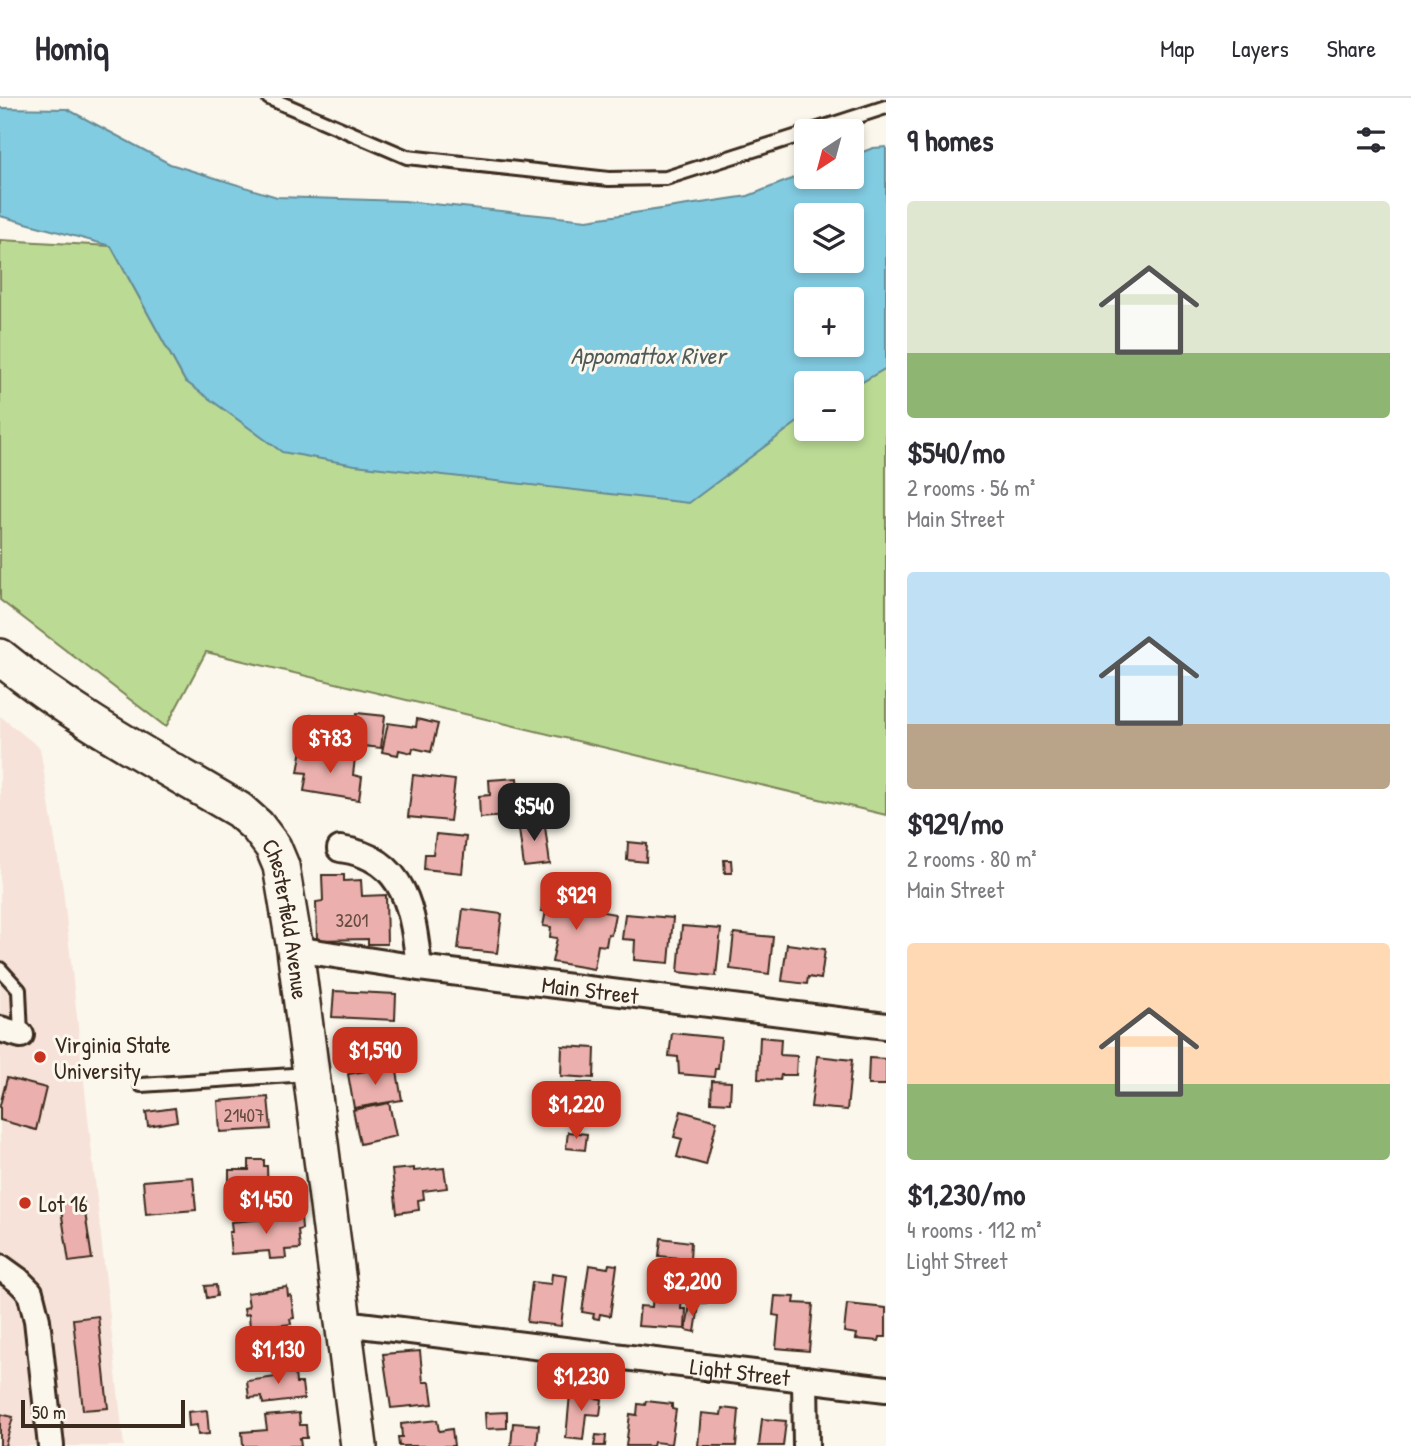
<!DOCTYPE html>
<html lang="en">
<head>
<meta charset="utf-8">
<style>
  body { margin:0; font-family:"Patrick Hand",sans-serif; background:#f2f2f3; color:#2b2b33; height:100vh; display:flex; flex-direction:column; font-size:26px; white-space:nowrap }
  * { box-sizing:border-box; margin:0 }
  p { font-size:23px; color:#7c7c81 }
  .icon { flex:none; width:38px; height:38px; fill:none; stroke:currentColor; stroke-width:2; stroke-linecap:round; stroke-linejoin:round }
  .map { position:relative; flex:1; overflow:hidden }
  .drawer { display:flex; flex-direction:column; background:#fff; width:525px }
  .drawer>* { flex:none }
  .needle { width:46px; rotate:216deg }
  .controls { position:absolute; left:794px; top:21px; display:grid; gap:14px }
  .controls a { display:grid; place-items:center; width:70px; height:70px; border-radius:7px; background:#fff; box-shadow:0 4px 10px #0003; font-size:35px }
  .scale { position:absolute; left:21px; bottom:18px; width:164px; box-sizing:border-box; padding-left:7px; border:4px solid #3b2a1e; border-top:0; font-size:19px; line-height:24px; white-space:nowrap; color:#3b2a1e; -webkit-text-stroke:5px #fbf7ec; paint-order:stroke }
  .price { position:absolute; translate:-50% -60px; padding:0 16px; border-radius:14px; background:#c8321e; color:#fff; font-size:23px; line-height:46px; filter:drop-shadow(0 2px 4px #0008) }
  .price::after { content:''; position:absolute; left:50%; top:42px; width:21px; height:16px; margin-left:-10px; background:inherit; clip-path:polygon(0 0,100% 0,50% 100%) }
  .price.on { background:#222; color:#fff }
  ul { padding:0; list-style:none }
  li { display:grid; align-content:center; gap:14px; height:371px; padding:0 21px }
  li span { display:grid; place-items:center; height:217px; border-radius:7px; color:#555 }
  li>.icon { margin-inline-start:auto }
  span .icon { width:126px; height:126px; fill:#fffc; stroke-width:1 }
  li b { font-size:30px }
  h2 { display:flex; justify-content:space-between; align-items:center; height:84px; padding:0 21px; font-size:30px }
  header { display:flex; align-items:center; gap:42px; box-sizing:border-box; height:98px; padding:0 35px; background:#fff; border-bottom:2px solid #e1e1e2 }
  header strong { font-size:33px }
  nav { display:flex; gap:38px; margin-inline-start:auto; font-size:24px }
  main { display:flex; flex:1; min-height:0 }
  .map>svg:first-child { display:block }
  .built { fill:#f6e2d9 }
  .green { fill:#bbdb94; stroke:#7b8259; stroke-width:2 }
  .water { fill:#82cce2; stroke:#668b94; stroke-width:2; fill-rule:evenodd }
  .building { fill:#ebb0ad; stroke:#3b2a1e; stroke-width:2 }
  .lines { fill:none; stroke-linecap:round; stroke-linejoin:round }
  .service-casing { stroke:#3b2a1e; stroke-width:18 }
  .minor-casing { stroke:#3b2a1e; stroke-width:30 }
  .secondary-casing { stroke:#3b2a1e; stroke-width:40 }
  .service { stroke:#fbf7ec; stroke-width:12 }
  .minor { stroke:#fbf7ec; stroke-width:24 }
  .secondary { stroke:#fbf7ec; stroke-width:35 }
  .poi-dot { fill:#c8321e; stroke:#fbf7ec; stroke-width:2.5 }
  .labels { text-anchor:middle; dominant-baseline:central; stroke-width:6; stroke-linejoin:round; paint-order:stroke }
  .number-label { font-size:19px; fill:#674c42 }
  .street-label { font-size:23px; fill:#3b2a1e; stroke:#fbf7ec }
  .poi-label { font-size:23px; fill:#3b2a1e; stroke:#fbf7ec; text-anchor:start }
  .water-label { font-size:24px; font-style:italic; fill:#505b59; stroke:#fbf7ec }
</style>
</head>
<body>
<header>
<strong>Homiq</strong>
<nav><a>Map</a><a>Layers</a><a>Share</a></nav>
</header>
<main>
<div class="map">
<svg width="886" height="1348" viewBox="0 0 886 1348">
  <rect width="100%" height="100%" fill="#fbf7ec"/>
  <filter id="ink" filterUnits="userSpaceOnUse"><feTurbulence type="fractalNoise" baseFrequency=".0143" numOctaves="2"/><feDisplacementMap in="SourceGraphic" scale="14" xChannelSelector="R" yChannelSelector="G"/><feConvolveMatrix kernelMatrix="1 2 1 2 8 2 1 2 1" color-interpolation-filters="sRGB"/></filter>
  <g filter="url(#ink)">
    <polygon class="built" points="0,618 40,650 63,791 124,1348 0,1348"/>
    <polygon class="green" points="0,142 111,148 185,283 793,325 807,317 807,331 852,331 852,290 886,270 886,717 206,554 166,629 0,502"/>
    <path class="water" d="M0,10l67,1 103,55 107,33 127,4 183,19 161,-24 59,-23v4h45v-21l21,-8 13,-1v221l-34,20v-5h-45v32l-118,88 -334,-38 -73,-13 -97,-71 -74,-135 -111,-30zM807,117h45v46h-45zM807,201h45v46h-45z"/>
    <g class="building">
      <polygon points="357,615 385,618 381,650 354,647 355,638 350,637 352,623 356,624"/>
      <polygon points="311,617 322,618 319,636 309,635"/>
      <polygon points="417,621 438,626 431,654 413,650 412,655 399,652 398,657 382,654 388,625 416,629"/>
      <polygon points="302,651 355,660 353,677 362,679 359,702 304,693 307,675 298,674"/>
      <polygon points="413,677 455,682 450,723 408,719"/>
      <polygon points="517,680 520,717 480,720 479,698 490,697 489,682"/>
      <polygon points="544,721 550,766 524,769 518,724"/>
      <polygon points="436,736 466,739 462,775 424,771 425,756 433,756"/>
      <polygon points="628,744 647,746 646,764 627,762"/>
      <polygon points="724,762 731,762 732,775 725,775"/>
      <polygon points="322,777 344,777 344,783 361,782 362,798 386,797 387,846 368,846 368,841 317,842 316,804 323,803"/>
      <polygon points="544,798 571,803 570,808 615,816 611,837 608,836 606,848 598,847 594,871 552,864 557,840 550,839 551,829 543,828 546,813 541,813"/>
      <polygon points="463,811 502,816 497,855 458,851"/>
      <polygon points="625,816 673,820 669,865 634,862 635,842 622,841"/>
      <polygon points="682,828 721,831 716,878 678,874"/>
      <polygon points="734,835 773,839 769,876 730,871"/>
      <polygon points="787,846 825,851 821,881 808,879 807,886 782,883"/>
      <polygon points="334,893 396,896 395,922 332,919"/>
      <polygon points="672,935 721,940 718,971 715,971 714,979 679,976 678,959 669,958"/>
      <polygon points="760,939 781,941 780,957 797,958 796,977 781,977 780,982 758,981"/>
      <polygon points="562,948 595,950 594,980 561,978"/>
      <polygon points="817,958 852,962 847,1012 811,1009"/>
      <polygon points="869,960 886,961 886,987 868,987"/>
      <polygon points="396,968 402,1002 354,1010 348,976"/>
      <polygon points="7,980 46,990 36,1032 0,1022 0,1007"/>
      <polygon points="712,983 731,984 730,1005 711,1004"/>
      <polygon points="578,985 592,985 591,1001 578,1001"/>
      <polygon points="268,999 271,1031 220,1034 218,1003"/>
      <polygon points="389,1005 396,1038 360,1046 353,1012"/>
      <polygon points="175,1010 177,1023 148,1028 146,1014"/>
      <polygon points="681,1013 717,1023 706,1067 677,1059 682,1041 674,1039"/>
      <polygon points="568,1034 587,1036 585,1052 566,1050"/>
      <polygon points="249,1062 264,1062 264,1068 267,1068 268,1106 237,1106 237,1083 229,1083 229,1072 249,1072"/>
      <polygon points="414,1070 414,1073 444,1070 447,1090 423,1093 424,1101 418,1102 419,1112 397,1115 392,1072"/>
      <polygon points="193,1079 196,1112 146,1116 143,1083"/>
      <polygon points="83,1101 92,1161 69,1164 60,1105"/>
      <polygon points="301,1118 302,1131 298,1132 300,1151 285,1152 286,1160 270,1161 269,1153 231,1156 229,1134 232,1134 231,1124"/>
      <polygon points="661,1140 691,1144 690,1161 659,1158"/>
      <polygon points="609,1166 617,1167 610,1218 600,1216 599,1221 593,1220 594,1216 582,1214 589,1167 608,1170"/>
      <polygon points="552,1176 567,1178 561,1228 527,1224 532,1184 551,1186"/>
      <polygon points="663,1184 683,1186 681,1211 686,1211 685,1231 638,1228 640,1208 652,1209 653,1194 662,1195"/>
      <polygon points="216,1187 217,1198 207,1200 205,1188"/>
      <polygon points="694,1187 708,1188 706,1206 692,1205"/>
      <polygon points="287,1189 288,1198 291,1197 294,1220 290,1221 291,1226 250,1231 249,1216 245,1217 244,1210 249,1209 247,1195"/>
      <polygon points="775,1198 795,1199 794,1205 813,1206 809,1253 776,1250 779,1218 773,1217"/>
      <polygon points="690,1206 699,1208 695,1234 686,1232"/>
      <polygon points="847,1206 886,1210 886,1239 880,1239 879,1243 856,1241 857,1236 844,1234"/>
      <polygon points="98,1218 108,1310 83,1312 73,1221"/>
      <polygon points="420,1253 423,1284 430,1284 433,1306 391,1310 383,1256"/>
      <polygon points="294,1264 296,1285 302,1285 304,1301 263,1306 262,1299 249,1300 247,1283 276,1279 275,1266"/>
      <polygon points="578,1292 594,1294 594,1300 602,1301 600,1317 586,1316 583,1342 566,1340 570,1296 577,1297"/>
      <polygon points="646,1303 672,1306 672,1311 676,1312 671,1346 654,1344 653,1348 626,1348 630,1316 637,1317 638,1306 645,1307"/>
      <polygon points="722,1310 739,1312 736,1348 698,1348 701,1315 721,1317"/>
      <polygon points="207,1312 209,1336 198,1337 197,1327 189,1328 188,1314"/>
      <polygon points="507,1314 507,1330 486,1331 485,1315"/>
      <polygon points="299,1315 300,1327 306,1327 307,1340 300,1340 301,1348 243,1348 242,1334 267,1332 265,1318"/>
      <polygon points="0,1316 13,1319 5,1348 0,1348"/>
      <polygon points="762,1321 786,1323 783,1348 759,1348"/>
      <polygon points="437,1322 439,1333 452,1331 454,1348 399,1348 398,1339 402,1339 401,1326"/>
      <polygon points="513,1325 539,1327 537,1348 511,1348"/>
      <polygon points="596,1337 606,1338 605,1348 594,1348"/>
    </g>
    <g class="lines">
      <defs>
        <g id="service">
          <polyline points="269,0 407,59 609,81 666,80 807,35"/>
          <polyline points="812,33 886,9"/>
          <polyline points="0,871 19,892 21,937"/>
          <polyline points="141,987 308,976"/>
        </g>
        <g id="minor">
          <path d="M340,751c67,9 73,63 79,119"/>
          <path id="s1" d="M295,851l124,19 467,58"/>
          <polyline points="0,931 21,937"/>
          <polyline points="0,1169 18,1182 30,1194 37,1222 51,1348"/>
          <path id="s2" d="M344,1225l542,66"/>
          <polyline points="805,1281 806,1348"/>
        </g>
        <g id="secondary">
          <path id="s3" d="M0,559c73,60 158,105 239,153l18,16 16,21 8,19 14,83 64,497"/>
        </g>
      </defs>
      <use href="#service" class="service-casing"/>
      <use href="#minor" class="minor-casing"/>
      <use href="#secondary" class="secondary-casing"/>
      <use href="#service" class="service"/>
      <use href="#minor" class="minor"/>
      <use href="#secondary" class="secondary"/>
    </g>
  </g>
  <g class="poi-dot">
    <circle cx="40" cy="959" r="7"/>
    <circle cx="25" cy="1105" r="7"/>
  </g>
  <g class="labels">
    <g class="number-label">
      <text x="352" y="822">3201</text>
      <text x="244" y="1017">21407</text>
    </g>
    <g class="street-label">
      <text stroke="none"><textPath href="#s3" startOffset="408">Chesterfield Avenue</textPath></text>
      <text stroke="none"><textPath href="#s1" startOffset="298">Main Street</textPath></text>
      <text stroke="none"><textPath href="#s2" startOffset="399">Light Street</textPath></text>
    </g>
    <g class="poi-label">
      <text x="54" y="946">Virginia State<tspan x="54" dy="26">University</tspan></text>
      <text x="39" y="1105">Lot 16</text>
    </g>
    <g class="water-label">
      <text x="648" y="257">Appomattox River</text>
    </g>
  </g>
</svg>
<div class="controls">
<a><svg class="needle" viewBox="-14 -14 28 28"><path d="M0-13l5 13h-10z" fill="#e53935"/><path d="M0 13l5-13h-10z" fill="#7c7c81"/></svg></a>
<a><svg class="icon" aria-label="layers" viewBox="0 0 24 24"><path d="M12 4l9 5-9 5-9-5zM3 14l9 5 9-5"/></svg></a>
<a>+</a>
<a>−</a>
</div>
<div class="scale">50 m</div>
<b class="price" style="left:330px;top:677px">$783</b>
<b class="price on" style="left:534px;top:745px">$540</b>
<b class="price" style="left:576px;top:834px">$929</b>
<b class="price" style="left:375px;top:989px">$1,590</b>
<b class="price" style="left:576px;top:1043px">$1,220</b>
<b class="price" style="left:266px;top:1138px">$1,450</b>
<b class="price" style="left:692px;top:1220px">$2,200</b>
<b class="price" style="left:278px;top:1288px">$1,130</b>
<b class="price" style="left:581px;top:1315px">$1,230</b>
</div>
<section class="drawer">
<h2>9 homes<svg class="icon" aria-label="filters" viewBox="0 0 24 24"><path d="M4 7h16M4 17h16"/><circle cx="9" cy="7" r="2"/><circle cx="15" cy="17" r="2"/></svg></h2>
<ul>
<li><span style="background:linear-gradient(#dfe7d0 70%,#8fb573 0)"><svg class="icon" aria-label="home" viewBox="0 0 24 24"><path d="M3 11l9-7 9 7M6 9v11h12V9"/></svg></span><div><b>$540/mo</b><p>2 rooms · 56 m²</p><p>Main Street</p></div></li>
<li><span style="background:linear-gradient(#bfe0f5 70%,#b9a48a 0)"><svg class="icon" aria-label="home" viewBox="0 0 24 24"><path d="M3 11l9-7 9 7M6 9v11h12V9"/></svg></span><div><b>$929/mo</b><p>2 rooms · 80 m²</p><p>Main Street</p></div></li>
<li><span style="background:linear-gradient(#ffd9b3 65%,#8fb573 0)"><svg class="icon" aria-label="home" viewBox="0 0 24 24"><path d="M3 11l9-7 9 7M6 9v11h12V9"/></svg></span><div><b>$1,230/mo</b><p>4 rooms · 112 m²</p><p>Light Street</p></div></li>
</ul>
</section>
</main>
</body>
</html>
